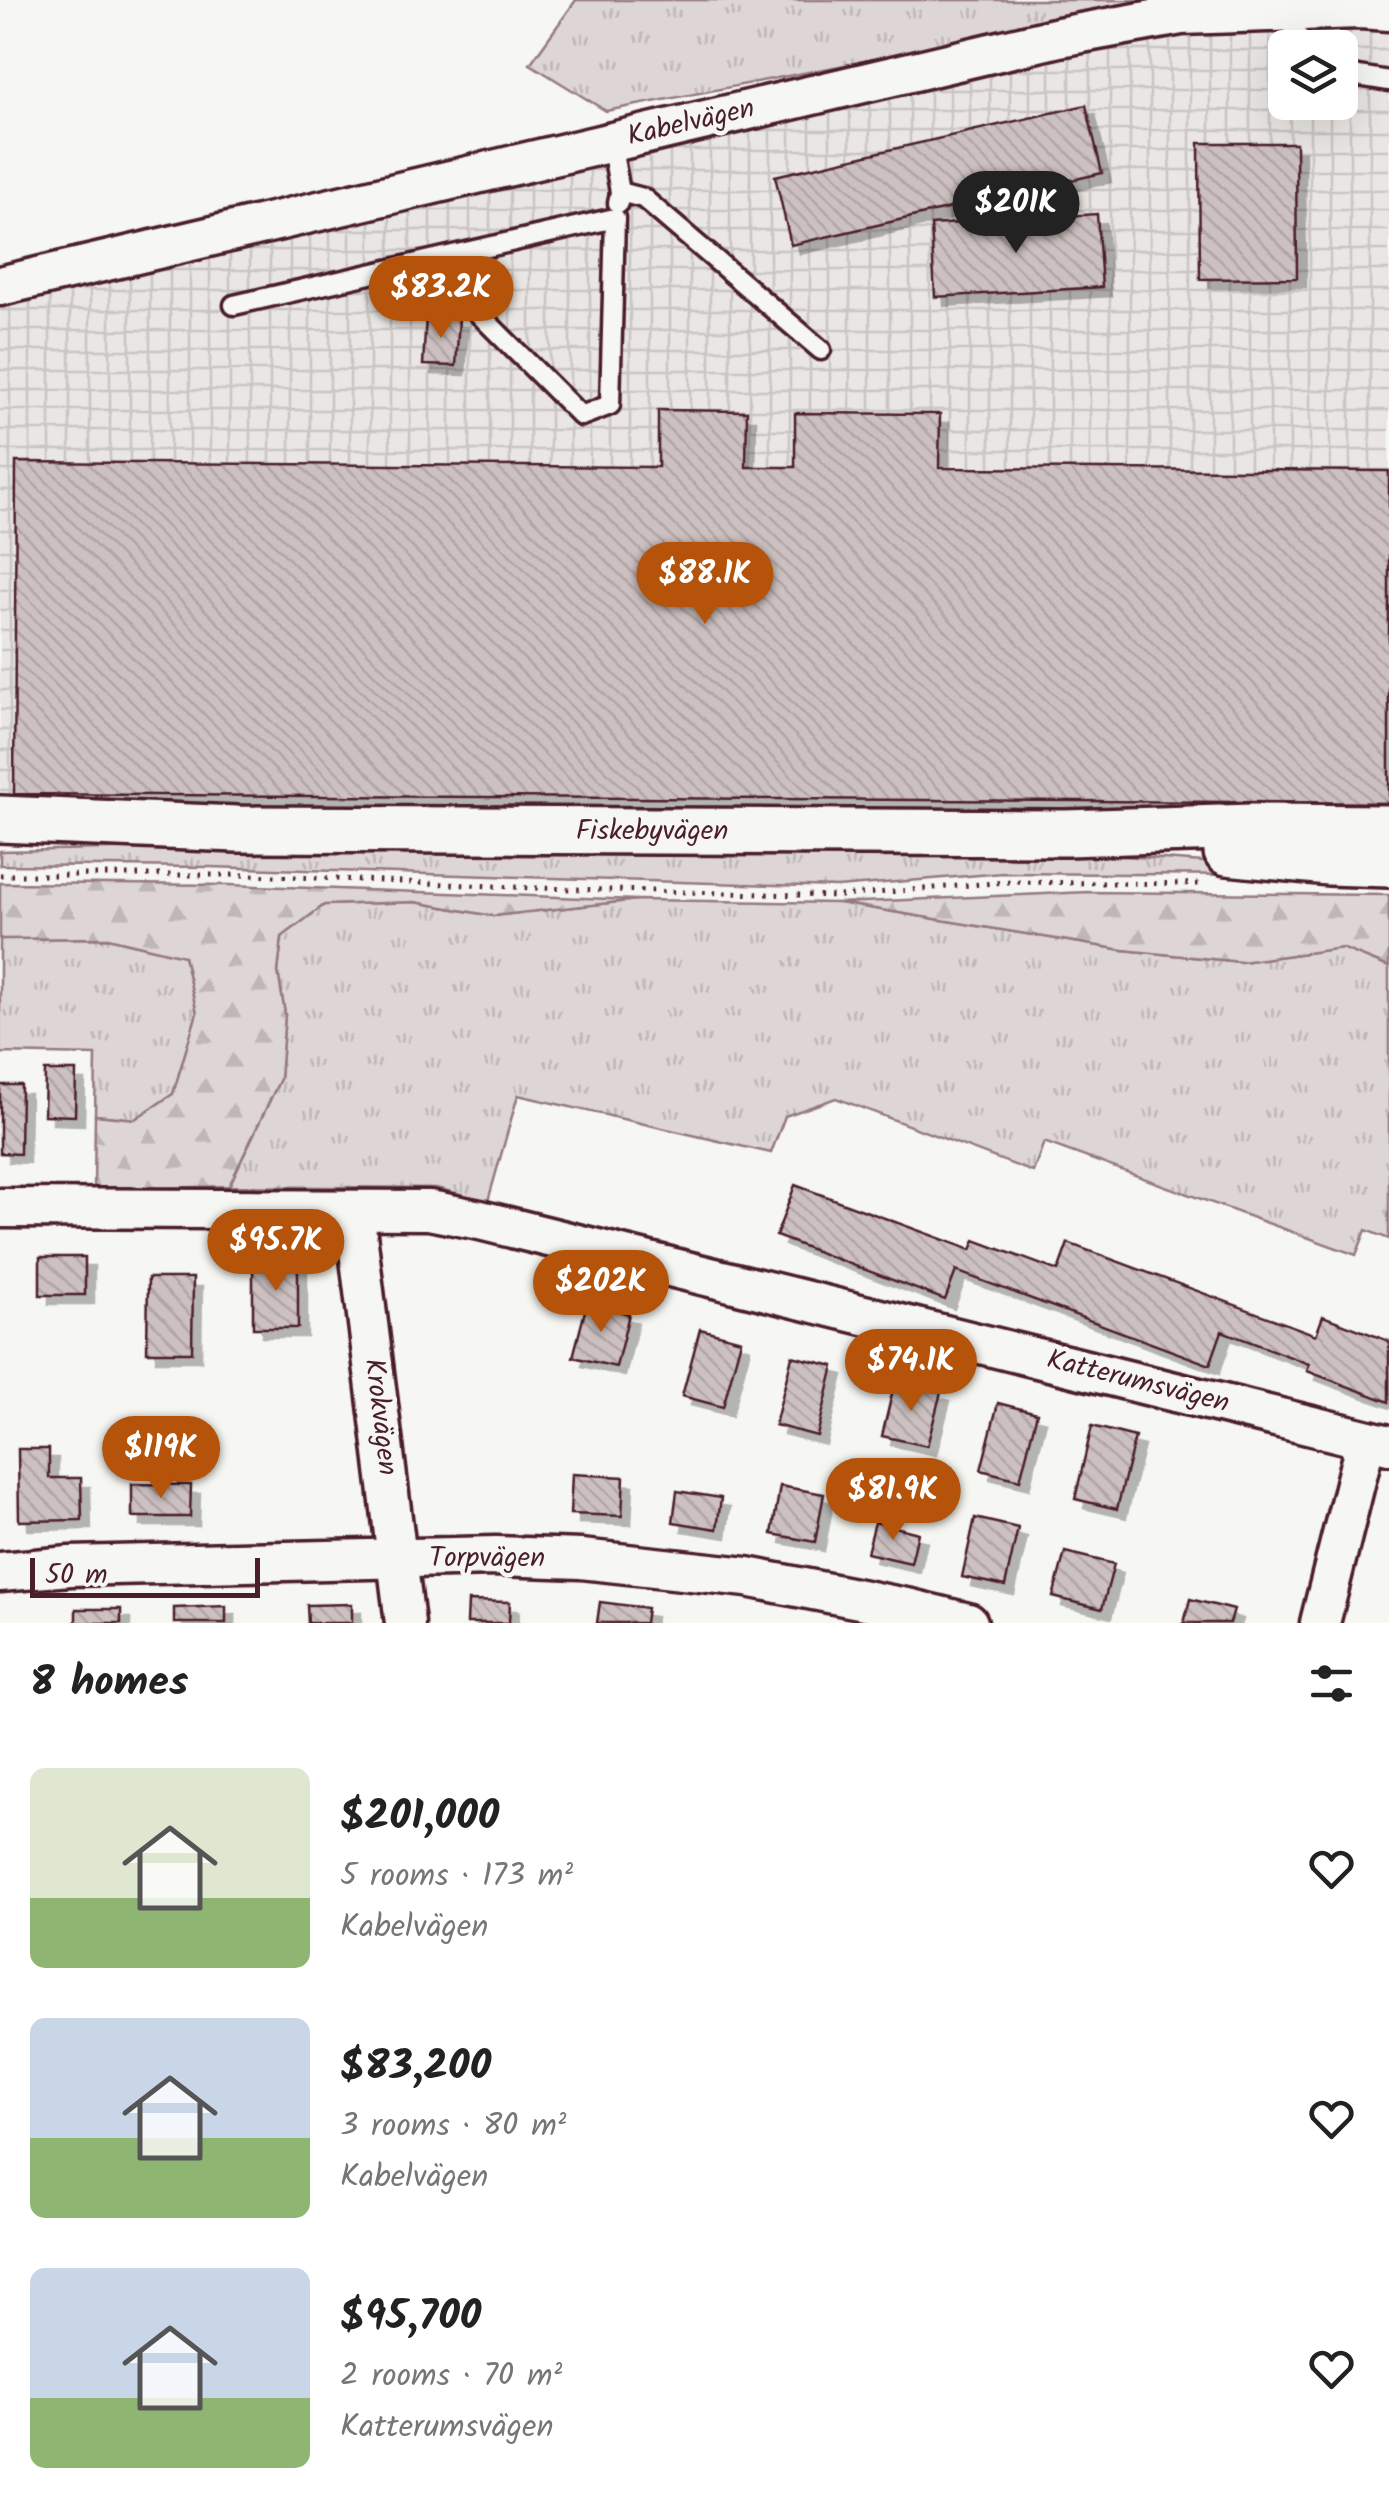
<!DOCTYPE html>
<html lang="en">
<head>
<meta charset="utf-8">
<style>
  body { margin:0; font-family:Kalam,sans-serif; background:#f2f2f2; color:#222; height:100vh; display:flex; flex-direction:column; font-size:38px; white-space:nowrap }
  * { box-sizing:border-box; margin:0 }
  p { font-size:32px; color:#767676 }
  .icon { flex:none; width:55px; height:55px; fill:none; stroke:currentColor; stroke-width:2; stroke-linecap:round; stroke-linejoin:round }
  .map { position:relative; height:1623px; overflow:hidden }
  .sheet { display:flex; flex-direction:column; background:#fff; flex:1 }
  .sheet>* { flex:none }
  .buttons { position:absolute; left:1268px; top:30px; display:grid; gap:20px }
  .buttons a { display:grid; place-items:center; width:90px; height:90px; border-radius:15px; background:#fff; box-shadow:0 10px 40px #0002; font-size:50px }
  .scale { position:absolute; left:30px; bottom:25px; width:230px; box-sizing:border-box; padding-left:10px; border:5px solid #4a1f2b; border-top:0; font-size:28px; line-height:35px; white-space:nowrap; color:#4a1f2b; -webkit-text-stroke:8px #f6f6f2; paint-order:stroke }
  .price { position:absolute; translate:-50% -85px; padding:0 22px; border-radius:35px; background:#b45309; color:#fff; font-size:32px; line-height:65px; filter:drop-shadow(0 2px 5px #0008) }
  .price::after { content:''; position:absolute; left:50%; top:60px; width:30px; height:22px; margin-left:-15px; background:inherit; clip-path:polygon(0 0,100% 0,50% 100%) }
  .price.selected { background:#222; color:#fff }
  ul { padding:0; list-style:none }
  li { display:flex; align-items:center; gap:30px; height:250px; padding:0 30px }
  li span { display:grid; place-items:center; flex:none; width:280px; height:200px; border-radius:15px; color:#555 }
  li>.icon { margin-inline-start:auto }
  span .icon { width:120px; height:120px; fill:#fffc; stroke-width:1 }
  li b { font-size:42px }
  h2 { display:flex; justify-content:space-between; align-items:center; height:120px; padding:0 30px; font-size:42px }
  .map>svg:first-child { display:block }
  .industrial { fill:url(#industrial-grid); fill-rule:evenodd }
  .grass { fill:url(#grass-tufts); stroke:#947a80; stroke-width:2.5 }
  .forest { fill:url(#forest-firs); stroke:#947a80; stroke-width:2.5 }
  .building { fill:url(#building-back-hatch); stroke:#4a1f2b; stroke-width:2.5; filter:url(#shadow) }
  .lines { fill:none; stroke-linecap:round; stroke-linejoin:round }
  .service-casing { stroke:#4a1f2b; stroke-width:25 }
  .minor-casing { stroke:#4a1f2b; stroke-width:45 }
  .tertiary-casing { stroke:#4a1f2b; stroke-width:52 }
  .path { stroke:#4a1f2b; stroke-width:5; stroke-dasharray:2.5 8; stroke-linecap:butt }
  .service { stroke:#f6f6f2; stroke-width:18 }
  .minor { stroke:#f6f6f2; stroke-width:38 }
  .tertiary { stroke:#f6f6f2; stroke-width:45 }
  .labels { text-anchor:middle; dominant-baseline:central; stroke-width:9; stroke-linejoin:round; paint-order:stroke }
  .street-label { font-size:28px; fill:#4a1f2b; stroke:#f6f6f2 }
</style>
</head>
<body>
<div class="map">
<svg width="1389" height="1623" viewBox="0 0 1389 1623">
  <defs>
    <pattern id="industrial-grid" width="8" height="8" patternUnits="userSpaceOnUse" patternTransform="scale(2.5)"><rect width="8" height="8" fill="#e9e6e3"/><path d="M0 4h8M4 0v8" fill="none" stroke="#c9c5c3"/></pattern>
    <pattern id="grass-tufts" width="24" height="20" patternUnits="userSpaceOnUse" patternTransform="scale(2.5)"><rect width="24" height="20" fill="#ddd6d5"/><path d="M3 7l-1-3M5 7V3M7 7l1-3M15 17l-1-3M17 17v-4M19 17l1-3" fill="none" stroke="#bfb7b7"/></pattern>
    <pattern id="forest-firs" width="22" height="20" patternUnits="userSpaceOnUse" patternTransform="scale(2.5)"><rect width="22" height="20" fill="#ddd6d5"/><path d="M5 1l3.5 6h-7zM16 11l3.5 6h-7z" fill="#bfb7b7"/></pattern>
    <pattern id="building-back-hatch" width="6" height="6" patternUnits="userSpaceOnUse" patternTransform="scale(2.5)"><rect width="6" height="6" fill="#ccc1c0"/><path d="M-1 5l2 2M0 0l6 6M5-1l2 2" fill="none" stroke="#b1a5a5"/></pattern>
    <filter id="shadow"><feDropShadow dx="9" dy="9" stdDeviation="0" flood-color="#0004"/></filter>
  </defs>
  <rect width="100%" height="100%" fill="#f6f6f2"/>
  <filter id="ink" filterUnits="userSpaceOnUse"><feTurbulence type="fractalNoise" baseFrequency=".01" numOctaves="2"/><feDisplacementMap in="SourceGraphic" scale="20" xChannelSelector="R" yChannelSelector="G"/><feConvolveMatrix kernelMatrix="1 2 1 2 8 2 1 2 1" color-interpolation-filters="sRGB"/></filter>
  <g filter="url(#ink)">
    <path class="industrial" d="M1343,27l46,3v773l-1389,-9v-489l1085,-252 120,-22zM1285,48h55v54h-55z"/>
    <g class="grass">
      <polygon points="576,0 1182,0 606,111 530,64"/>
      <polygon points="219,847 1097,854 1389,876 1003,873 837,887 209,867 0,865 0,851"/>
      <polygon points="637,900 839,903 1123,950 1241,962 1342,948 1389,967 1389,1239 1366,1230 1356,1255 1044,1142 1033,1172 836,1098 785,1116 771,1153 518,1095 488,1201 436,1188 229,1186 280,1079 285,1014 278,972 282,936 324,905 415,902 493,916"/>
      <polygon points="108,938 184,956 197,1013 173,1094 135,1119 95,1115 96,1055 0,1053 0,939"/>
    </g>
    <g class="forest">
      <polygon points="0,883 229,885 637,900 493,916 415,902 324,905 282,937 278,972 285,1014 280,1079 229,1186 94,1190 95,1115 135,1119 173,1094 197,1013 184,956 108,938 0,939"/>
      <polygon points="1088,892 1389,895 1389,967 1342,948 1241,962 1123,950 839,903"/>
    </g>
    <g class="building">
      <polygon points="1086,105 1102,173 791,245 775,176"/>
      <polygon points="1199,143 1296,143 1297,278 1200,279"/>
      <polygon points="1097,214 1102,287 935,297 931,225"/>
      <polygon points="426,316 459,318 456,366 423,365"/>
      <polygon points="658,410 747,411 746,467 795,467 795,413 940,414 939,468 1389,471 1389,803 14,794 16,462 658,467"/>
      <polygon points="45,1071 76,1071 75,1116 44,1115"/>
      <polygon points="0,1085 21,1085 20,1154 0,1153"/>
      <polygon points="795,1185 971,1250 975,1240 1058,1271 1068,1243 1316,1335 1323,1316 1389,1341 1389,1402 1307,1371 1309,1364 1222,1331 1210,1365 956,1271 945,1300 776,1236"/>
      <rect x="40" y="1257" width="45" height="38"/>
      <rect x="253" y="1259" width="45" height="69"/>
      <polygon points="148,1278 193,1278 192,1352 147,1352"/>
      <polygon points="587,1303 629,1314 616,1367 573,1357"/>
      <polygon points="700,1329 741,1340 723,1407 682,1396"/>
      <polygon points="792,1356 834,1366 817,1436 775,1425"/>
      <polygon points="895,1381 941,1392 927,1446 882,1436"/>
      <polygon points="998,1403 1037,1413 1020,1480 981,1470"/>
      <polygon points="1092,1426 1135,1437 1117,1509 1075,1499"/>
      <polygon points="18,1449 49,1449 49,1478 81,1478 82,1520 19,1521"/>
      <polygon points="572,1474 624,1477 622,1516 570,1514"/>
      <polygon points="132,1484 191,1485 190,1517 132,1517"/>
      <polygon points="780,1486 824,1494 815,1542 772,1534"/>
      <polygon points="677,1491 721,1498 717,1529 673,1522"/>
      <polygon points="975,1518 1018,1528 1005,1586 962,1577"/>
      <polygon points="875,1522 918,1533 911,1563 867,1553"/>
      <polygon points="1065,1552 1114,1564 1102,1609 1053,1597"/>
      <polygon points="1190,1599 1234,1610 1230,1623 1184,1623"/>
      <polygon points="468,1601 510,1602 509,1623 467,1623"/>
      <polygon points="600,1602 647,1608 645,1623 597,1623"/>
      <polygon points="352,1604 352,1623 308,1623 307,1605"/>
      <polygon points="226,1606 226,1623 174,1623 174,1608"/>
      <rect x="76" y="1609" width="45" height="14"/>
    </g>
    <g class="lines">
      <defs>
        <g id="service">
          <polyline points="1286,12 1304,48"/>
          <polyline points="1340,73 1389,81"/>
          <polyline points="611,142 620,192 618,203"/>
          <polyline points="620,192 643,198 821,350"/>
          <polyline points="234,305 615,218 610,405 581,416 466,301"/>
        </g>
        <g id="minor">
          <polyline points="0,286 1059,37 1181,15 1360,9 1389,11"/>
          <polyline points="0,1208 429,1210 480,1220 1389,1445"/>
          <polyline points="354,1210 405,1623"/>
          <polyline points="0,1572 70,1566 496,1556 581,1559 747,1577 911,1609 968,1623"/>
          <polyline points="1320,1623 1366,1440"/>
        </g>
        <g id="tertiary">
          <polyline points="0,819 237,829 1066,833 1252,827 1389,828"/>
          <polyline points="1227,852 1328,862 1389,864"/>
        </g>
      </defs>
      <use href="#service" class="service-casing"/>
      <use href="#minor" class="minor-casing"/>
      <use href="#tertiary" class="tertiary-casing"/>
      <polyline class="path" points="0,875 251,875 535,888 840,896 1006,882 1206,884"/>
      <use href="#service" class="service"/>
      <use href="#minor" class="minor"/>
      <use href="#tertiary" class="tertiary"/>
    </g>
  </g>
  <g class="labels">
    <g class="street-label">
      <text transform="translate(691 123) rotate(-13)">Kabelvägen</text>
      <text x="652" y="831">Fiskebyvägen</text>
      <text transform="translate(1138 1382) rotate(14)">Katterumsvägen</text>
      <text transform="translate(380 1417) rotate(83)">Krokvägen</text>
      <text x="487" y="1558">Torpvägen</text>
    </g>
  </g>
</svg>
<div class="buttons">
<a><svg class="icon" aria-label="layers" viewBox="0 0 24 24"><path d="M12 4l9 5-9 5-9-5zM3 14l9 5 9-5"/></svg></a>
</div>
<div class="scale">50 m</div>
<b class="price selected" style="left:1016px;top:256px">$201K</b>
<b class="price" style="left:441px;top:341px">$83.2K</b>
<b class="price" style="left:705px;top:627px">$88.1K</b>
<b class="price" style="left:276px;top:1294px">$95.7K</b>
<b class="price" style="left:601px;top:1335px">$202K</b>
<b class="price" style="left:911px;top:1414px">$74.1K</b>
<b class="price" style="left:161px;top:1501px">$119K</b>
<b class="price" style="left:893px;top:1543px">$81.9K</b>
</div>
<section class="sheet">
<h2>8 homes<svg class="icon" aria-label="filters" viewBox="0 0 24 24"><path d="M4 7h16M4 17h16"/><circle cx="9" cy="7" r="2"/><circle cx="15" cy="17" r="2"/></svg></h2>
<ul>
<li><span style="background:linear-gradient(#dfe7d0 65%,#8fb573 0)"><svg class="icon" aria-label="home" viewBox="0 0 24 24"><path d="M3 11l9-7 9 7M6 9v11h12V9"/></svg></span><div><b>$201,000</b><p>5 rooms · 173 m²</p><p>Kabelvägen</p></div><svg class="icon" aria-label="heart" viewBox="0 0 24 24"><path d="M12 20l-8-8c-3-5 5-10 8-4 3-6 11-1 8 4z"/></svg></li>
<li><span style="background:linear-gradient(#c9d6e8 60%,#8fb573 0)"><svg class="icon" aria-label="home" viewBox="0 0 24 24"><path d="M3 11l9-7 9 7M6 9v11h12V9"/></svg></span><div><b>$83,200</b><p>3 rooms · 80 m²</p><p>Kabelvägen</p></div><svg class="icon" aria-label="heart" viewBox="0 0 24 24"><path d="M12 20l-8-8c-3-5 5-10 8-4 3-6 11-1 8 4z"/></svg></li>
<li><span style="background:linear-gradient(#c9d6e8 65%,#8fb573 0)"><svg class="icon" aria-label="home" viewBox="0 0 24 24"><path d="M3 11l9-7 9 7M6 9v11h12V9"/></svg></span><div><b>$95,700</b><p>2 rooms · 70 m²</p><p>Katterumsvägen</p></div><svg class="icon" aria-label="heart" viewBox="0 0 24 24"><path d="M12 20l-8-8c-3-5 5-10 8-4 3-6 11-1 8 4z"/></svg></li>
</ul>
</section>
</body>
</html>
